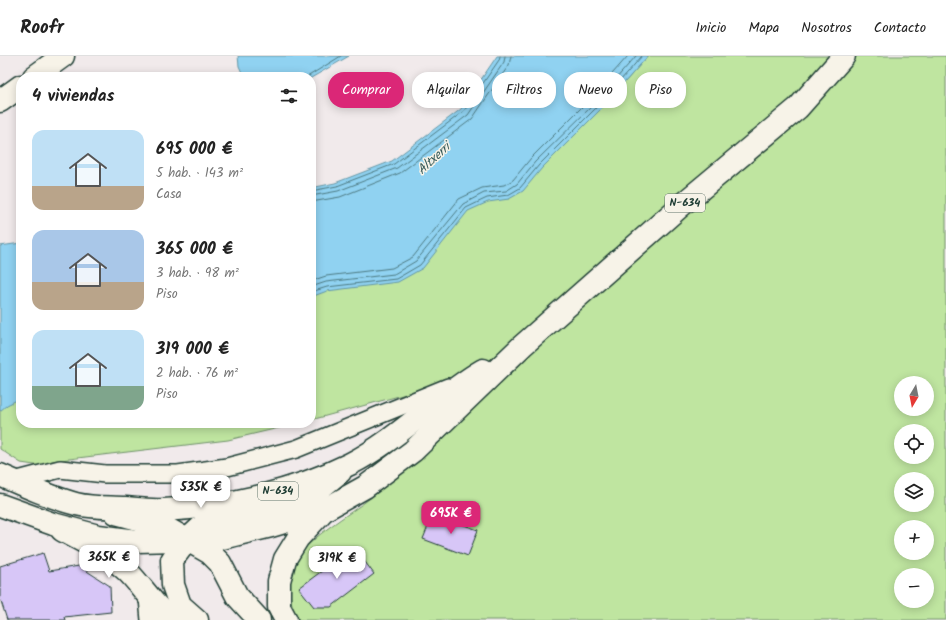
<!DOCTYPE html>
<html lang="es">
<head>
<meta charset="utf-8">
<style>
  body { margin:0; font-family:Kalam,sans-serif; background:#f6f6f6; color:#222; height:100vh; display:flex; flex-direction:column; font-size:15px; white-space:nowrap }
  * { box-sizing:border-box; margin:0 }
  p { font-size:13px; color:#767676 }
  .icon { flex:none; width:22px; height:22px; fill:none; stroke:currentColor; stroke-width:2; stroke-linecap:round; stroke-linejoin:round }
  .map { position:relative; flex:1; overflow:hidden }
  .side { position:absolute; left:16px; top:16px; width:300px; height:356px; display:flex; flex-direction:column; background:#fff; border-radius:16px; box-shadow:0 2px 10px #0003 }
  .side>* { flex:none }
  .hud { position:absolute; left:328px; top:16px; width:380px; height:36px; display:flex; gap:8px }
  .needle { width:26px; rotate:190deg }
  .controls { position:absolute; left:894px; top:320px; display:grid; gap:8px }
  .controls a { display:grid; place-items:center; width:40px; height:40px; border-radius:50%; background:#fff; box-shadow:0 2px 10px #0003; font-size:20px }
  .price { position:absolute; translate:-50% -34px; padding:0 9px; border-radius:8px; background:#fff; color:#222; font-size:13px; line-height:26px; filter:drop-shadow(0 1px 2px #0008) }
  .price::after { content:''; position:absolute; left:50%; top:24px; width:12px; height:9px; margin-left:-6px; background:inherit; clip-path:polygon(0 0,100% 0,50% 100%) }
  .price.active { background:#db2777; color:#fff }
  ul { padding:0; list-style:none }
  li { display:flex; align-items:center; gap:12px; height:100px; padding:0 16px }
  li span { display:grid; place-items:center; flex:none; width:112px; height:80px; border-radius:12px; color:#555 }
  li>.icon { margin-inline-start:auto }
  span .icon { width:48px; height:48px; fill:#fffc; stroke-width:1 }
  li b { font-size:17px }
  h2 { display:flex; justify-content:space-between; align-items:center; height:48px; padding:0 16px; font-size:17px }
  .tag { padding:0 14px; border-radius:16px; background:#fff; box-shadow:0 2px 10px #0003; font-size:14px; line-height:36px }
  .tag.active { background:#db2777; color:#fff }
  header { display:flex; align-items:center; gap:24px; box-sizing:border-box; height:56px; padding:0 20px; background:#fff; border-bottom:1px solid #e0e0e0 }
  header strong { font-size:19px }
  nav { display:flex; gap:22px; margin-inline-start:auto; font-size:14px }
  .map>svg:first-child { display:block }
  .green { fill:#bfe5a0; stroke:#6f916a; fill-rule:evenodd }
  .water { fill:#90d2f1; stroke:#6396a5 }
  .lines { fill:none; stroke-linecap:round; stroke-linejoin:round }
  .shore { stroke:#4c7980; stroke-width:1 }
  .building { fill:#d7c6f7; stroke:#1f3d34 }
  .service-casing { stroke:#1f3d34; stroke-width:20 }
  .minor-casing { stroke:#1f3d34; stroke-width:25 }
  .trunk-casing { stroke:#1f3d34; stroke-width:25 }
  .service { stroke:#f7f3e8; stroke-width:17 }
  .minor { stroke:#f7f3e8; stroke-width:22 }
  .trunk { stroke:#f7f3e8; stroke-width:22 }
  .labels { text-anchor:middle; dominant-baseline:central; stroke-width:3; stroke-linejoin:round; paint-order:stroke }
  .shield { fill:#f7f3e8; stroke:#60746a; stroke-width:1 }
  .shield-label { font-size:11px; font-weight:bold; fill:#1f3d34 }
  .water-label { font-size:13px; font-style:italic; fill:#365b5a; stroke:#f7f3e8 }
</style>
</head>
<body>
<header>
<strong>Roofr</strong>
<nav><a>Inicio</a><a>Mapa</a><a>Nosotros</a><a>Contacto</a></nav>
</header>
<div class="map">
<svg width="946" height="564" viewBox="0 0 946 564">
  <rect width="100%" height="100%" fill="#f1eaeb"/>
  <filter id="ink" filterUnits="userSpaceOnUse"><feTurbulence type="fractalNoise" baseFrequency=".025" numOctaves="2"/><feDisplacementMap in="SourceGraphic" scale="8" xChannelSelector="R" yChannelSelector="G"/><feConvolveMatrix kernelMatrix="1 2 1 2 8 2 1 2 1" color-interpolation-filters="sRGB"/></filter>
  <g filter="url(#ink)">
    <g class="green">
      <path d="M648,0h298v564h-647c-15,-21 -10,-57 9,-75 26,-25 61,-41 86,-68 6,-6 9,-19 13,-27 10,-22 20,-44 32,-65l-128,35v-144l231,-109 58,-57zM901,327h26v26h-26zM901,375h26v26h-26zM901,423h26v26h-26zM901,471h26v26h-26zM901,519h26v26h-26z"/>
      <polygon points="0,293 21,296 21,367 300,367 228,384 52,405 41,410 21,407 0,393"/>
    </g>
    <g class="water">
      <polygon points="238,0 349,0 311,22 244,21 239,10"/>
      <polygon points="497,0 648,0 600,54 542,112 523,135 509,143 488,146 468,155 423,212 398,226 327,235 311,241 311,132 335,127 392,105 461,53"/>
      <polygon points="21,187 21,342 7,349 0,355 0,190"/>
    </g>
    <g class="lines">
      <g class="shore">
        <polyline points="307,21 341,0"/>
        <polyline points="311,135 337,130 394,108 464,55 499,4 500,0"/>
        <polyline points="311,140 338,135 397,112 468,59 504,6 505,0"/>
        <polyline points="311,146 340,141 400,117 472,63 509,9 511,0"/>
        <polyline points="311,225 326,220 392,212 413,201 459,143 482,132 504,129 513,124 531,102 589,44 628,0"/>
        <polyline points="311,231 326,226 394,218 416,205 463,148 484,137 506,135 517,128 535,106 594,48 636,0"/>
        <polyline points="311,236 327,231 396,223 420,209 466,152 487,142 508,139 520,132 539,109 597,51 642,0"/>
      </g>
    </g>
    <g class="building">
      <polygon points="433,458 478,474 468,500 423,483"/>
      <polygon points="354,491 374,518 331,551 314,551 299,532"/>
      <polygon points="43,497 49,515 79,510 110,530 111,556 64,561 65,564 7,564 0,542 0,510"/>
    </g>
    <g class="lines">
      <defs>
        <g id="service">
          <polyline points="14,425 60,413 105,418 178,418 227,411 296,393 448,331"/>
          <polyline points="148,542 150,564"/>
        </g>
        <g id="minor">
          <polyline points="34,21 63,0"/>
          <polyline points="0,45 21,30"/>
          <polyline points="116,457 161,469 210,497 220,507 237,540 259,564"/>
          <path d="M62,474c22,12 48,24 66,42 16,16 26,35 44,48"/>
          <polyline points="197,564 180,549 173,529 172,504 187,484 200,472 220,465 280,453 308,442 340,416"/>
          <polyline points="286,564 279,551 279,525 285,503 298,482 324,454"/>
        </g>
        <g id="trunk">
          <path d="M0,419c25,11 50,22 76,29 16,4 33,3 49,4 12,1 26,3 39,2 63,-3 129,-18 186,-46 49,-25 87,-67 133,-94"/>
          <polyline points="0,449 53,468 98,480 137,485 218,483 271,470 324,454 365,431 413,395 522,290 684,147 798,52 844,0"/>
        </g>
      </defs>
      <use href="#service" class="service-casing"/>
      <use href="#minor" class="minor-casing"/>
      <use href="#trunk" class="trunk-casing"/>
      <use href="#service" class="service"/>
      <use href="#minor" class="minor"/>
      <use href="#trunk" class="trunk"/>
    </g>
  </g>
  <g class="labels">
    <g class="shield">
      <rect x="665" y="138" width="40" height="18" rx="3"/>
      <rect x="258" y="426" width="40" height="18" rx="3"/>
    </g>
    <g class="shield-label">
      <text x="685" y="147">N-634</text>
      <text x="278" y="435">N-634</text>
    </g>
    <g class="water-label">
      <text transform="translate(434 103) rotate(-43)">Altxerri</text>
    </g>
  </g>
</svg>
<div class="controls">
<a><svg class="needle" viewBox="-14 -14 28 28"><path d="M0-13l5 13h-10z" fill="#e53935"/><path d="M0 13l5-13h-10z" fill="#767676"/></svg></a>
<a><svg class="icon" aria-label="locate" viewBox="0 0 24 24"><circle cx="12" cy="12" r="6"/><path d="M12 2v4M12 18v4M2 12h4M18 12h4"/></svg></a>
<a><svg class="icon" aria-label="layers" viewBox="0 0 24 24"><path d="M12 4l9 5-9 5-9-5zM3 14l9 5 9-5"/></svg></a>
<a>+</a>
<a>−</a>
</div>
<b class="price" style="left:201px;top:453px">535K €</b>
<b class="price active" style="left:451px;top:479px">695K €</b>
<b class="price" style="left:109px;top:523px">365K €</b>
<b class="price" style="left:337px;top:524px">319K €</b>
<div class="hud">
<a class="tag active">Comprar</a>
<a class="tag">Alquilar</a>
<a class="tag">Filtros</a>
<a class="tag">Nuevo</a>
<a class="tag">Piso</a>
</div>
<section class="side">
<h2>4 viviendas<svg class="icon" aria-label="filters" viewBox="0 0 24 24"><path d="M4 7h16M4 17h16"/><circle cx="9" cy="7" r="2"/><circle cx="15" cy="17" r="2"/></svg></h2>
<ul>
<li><span style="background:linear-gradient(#bfe0f5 70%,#b9a48a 0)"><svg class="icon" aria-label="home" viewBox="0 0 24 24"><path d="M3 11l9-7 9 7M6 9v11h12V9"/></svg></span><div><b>695 000 €</b><p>5 hab. · 143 m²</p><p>Casa</p></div></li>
<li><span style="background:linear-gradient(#a9c7e8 65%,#b9a48a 0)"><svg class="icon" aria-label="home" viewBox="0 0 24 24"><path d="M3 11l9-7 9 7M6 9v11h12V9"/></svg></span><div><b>365 000 €</b><p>3 hab. · 98 m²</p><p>Piso</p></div></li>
<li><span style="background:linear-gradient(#bfe0f5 70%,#7fa58c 0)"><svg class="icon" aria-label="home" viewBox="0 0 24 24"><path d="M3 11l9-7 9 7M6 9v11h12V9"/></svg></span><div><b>319 000 €</b><p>2 hab. · 76 m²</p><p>Piso</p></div></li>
</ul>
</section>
</div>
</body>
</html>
